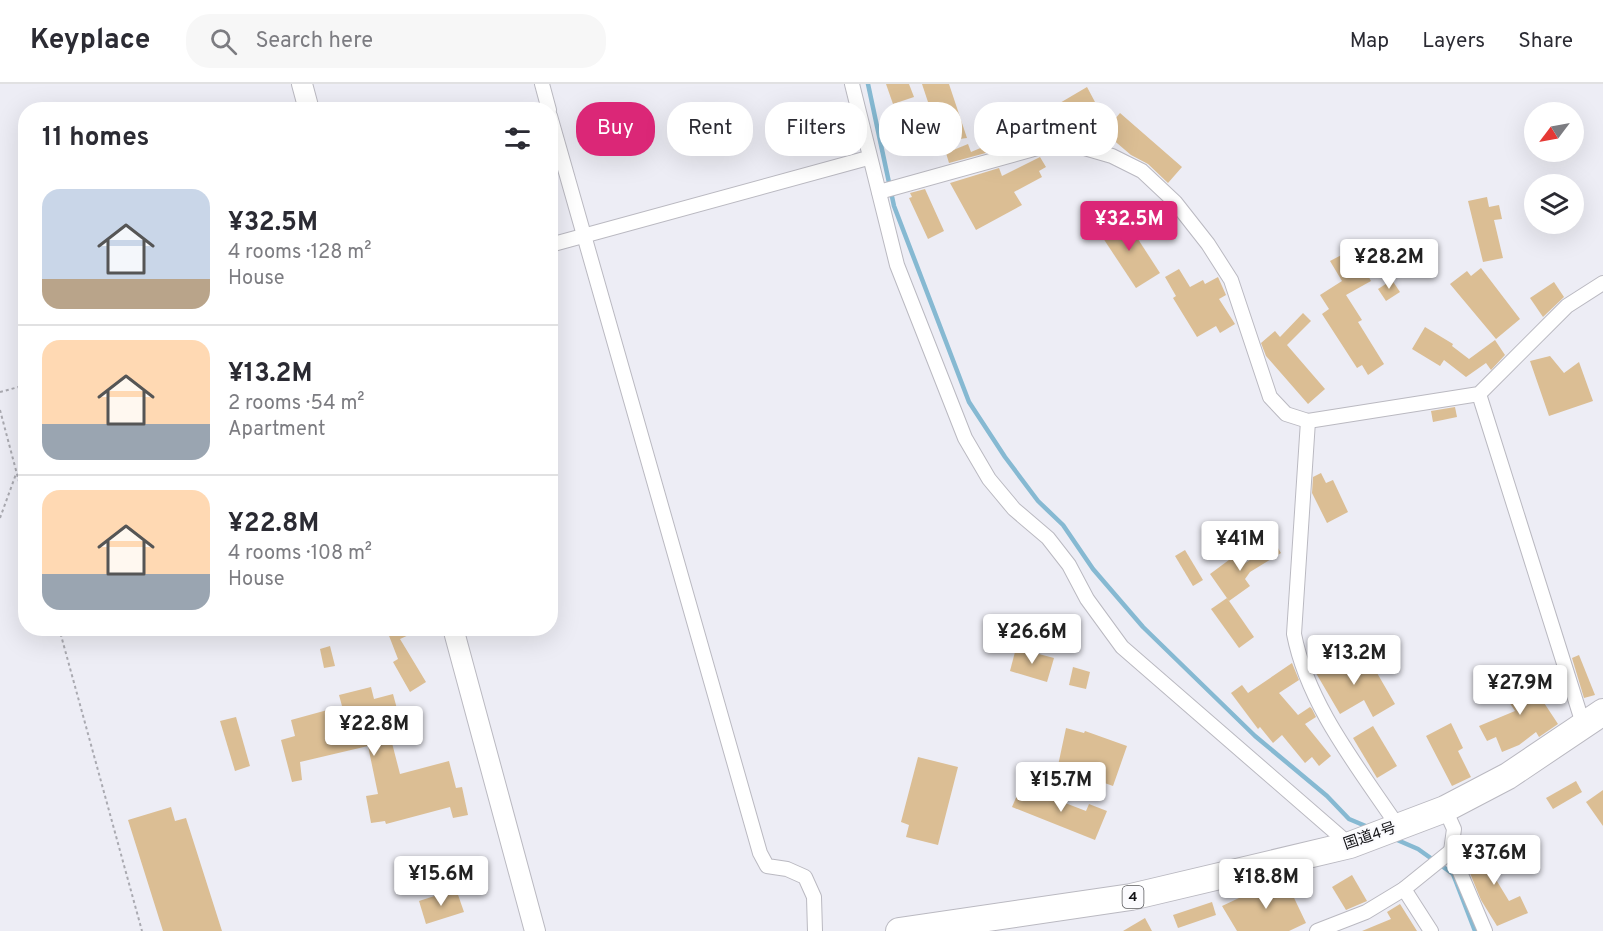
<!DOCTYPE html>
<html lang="en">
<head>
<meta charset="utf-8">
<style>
  body { margin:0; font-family:Overpass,"Noto Sans JP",sans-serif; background:#f7f7f7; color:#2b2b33; height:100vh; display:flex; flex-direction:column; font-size:22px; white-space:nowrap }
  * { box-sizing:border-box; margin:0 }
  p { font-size:20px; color:#7c7c81 }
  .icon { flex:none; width:33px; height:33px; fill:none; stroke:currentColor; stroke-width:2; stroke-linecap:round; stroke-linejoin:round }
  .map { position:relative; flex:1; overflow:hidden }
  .drawer { position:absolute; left:18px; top:18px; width:540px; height:534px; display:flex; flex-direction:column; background:#fff; border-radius:24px; box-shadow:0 6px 24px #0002 }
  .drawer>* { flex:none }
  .banner { position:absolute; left:576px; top:18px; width:570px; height:54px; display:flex; gap:12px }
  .needle { width:39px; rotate:238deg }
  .buttons { position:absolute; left:1524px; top:18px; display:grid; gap:12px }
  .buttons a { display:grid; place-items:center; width:60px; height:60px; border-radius:50%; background:#fff; box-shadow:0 6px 24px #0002; font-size:30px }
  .price { position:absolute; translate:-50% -51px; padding:0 14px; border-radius:6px; background:#fff; color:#222; font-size:20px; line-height:39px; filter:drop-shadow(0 2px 3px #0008) }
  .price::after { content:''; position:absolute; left:50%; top:36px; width:18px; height:14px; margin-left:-9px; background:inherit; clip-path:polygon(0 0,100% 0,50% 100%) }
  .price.on { background:#db2777; color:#fff }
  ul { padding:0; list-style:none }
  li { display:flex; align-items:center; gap:18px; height:150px; padding:0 24px }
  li+li { border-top:2px solid #e1e1e2 }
  li span { display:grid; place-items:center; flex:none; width:168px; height:120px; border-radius:18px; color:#555 }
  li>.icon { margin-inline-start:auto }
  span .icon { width:72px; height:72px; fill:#fffc; stroke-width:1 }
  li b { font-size:26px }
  h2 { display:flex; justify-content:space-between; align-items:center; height:72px; padding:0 24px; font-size:26px }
  .pill { padding:0 21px; border-radius:24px; background:#fff; box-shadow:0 6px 24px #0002; font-size:21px; line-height:54px }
  .pill.on { background:#db2777; color:#fff }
  header { display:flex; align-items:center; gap:36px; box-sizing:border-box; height:84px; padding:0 30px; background:#fff; border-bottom:2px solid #e1e1e2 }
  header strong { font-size:28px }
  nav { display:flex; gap:33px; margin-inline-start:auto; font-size:21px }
  .search { width:420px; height:54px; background:#f7f7f7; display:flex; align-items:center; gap:15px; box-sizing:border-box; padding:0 21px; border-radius:24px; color:#7c7c81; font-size:22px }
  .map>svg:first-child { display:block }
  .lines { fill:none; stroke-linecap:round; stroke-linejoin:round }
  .stream { stroke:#86b9d2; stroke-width:4.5 }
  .building { fill:#dbbe94 }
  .street-casing { stroke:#bab9c1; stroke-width:16 }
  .secondary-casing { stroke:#bab9c1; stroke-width:22 }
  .highway-casing { stroke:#bab9c1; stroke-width:28 }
  .path { stroke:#aaaab1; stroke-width:2; stroke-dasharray:3 3; stroke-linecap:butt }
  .street { stroke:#fff; stroke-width:14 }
  .secondary { stroke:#fff; stroke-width:20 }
  .highway { stroke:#fff; stroke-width:26 }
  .labels { text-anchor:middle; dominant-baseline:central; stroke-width:4.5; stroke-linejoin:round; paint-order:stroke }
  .shield { fill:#fbfbfe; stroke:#59595c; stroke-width:1.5 }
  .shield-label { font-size:14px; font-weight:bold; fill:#131316 }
  .street-label { font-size:15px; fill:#131316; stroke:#fbfbfe }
</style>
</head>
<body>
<header>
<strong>Keyplace</strong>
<div class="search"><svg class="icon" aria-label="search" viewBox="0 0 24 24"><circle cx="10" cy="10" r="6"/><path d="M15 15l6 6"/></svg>Search here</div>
<nav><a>Map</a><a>Layers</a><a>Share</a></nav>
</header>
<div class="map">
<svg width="1603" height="847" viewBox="0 0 1603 847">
  <rect width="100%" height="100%" fill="#ededf5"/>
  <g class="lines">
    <g class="stream">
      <polyline points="868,0 894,122 969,318 1005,373 1038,417 1063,441 1093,485 1143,543 1255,652 1327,712 1349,735 1368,743"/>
      <polyline points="1395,755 1418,765 1453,790 1475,847"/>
    </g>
  </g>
  <g class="building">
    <polygon points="886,0 909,0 914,13 893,20"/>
    <polygon points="922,0 949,0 967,54 897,63 895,40 934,36"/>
    <polygon points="1087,3 1095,18 1081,25 1091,42 1070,54 1053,23"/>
    <polygon points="1120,29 1182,83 1168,99 1148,80 1131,71 1104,48"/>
    <polygon points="968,60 971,68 990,60 993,67 949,79 946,69"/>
    <polygon points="1040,73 1046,83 1039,87 1042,93 1014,108 1022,121 976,146 950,99 999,84 1002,92"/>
    <polygon points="925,105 944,147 928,155 909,114 912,113 910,109"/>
    <polygon points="1487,113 1489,123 1499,121 1502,135 1494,136 1503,174 1483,178 1468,117"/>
    <polygon points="1123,132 1160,189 1136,204 1099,148"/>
    <polygon points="1353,165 1371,197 1346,211 1362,236 1358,238 1384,280 1368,291 1362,281 1357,284 1322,230 1329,225 1320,211 1342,197 1330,177"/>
    <polygon points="1481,184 1520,235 1496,255 1450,200 1467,187 1471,192"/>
    <polygon points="1179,185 1190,203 1203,196 1205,200 1218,193 1226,211 1219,215 1235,240 1220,249 1216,242 1197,253 1173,214 1176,212 1165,193"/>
    <polygon points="1392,196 1400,208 1386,217 1378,205"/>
    <polygon points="1554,198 1564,213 1543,233 1530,214"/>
    <polygon points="1303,229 1311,237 1287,261 1325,305 1308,320 1266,272 1261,259 1275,247 1280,253"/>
    <polygon points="1425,243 1453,260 1452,262 1469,275 1495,256 1505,271 1491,286 1486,279 1466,293 1444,276 1440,282 1412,265"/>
    <polygon points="1550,272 1564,289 1579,278 1593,317 1549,332 1530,277"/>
    <polygon points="1455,323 1457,333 1433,338 1431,327"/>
    <polygon points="1321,389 1326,399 1333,396 1348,428 1327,439 1312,409 1313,393"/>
    <polygon points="1275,459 1281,469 1250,488 1245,495 1250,502 1229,517 1210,490 1237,470 1244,480"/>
    <polygon points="1185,466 1203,496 1193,502 1175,472"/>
    <polygon points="1227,514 1254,553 1239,564 1211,525"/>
    <polygon points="386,544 424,544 400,555 426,598 410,608 393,578 398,575"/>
    <polygon points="330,562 335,582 324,584 320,565"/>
    <polygon points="1016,564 1054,574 1047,598 1010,587"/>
    <polygon points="1356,571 1365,587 1373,582 1395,620 1373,633 1364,616 1340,630 1313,584 1328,575 1333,584"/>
    <polygon points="1579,571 1595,611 1584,614 1572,574"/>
    <polygon points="1292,579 1299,596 1279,609 1298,631 1310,623 1312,625 1316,633 1305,640 1331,672 1319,682 1312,673 1305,679 1282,651 1273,659 1260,643 1258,645 1231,609 1242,601 1248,609"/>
    <polygon points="1073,583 1090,588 1086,605 1069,601"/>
    <polygon points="1525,590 1558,640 1539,653 1536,648 1519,661 1502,668 1496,653 1487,657 1479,642 1515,627 1501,606"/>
    <polygon points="371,603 374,615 393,610 403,647 394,649 396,658 392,659 400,690 449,677 456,704 462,703 468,731 453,734 450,723 386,740 385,737 371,739 366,712 378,710 368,662 300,678 302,696 292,698 281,656 295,652 291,636 342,622 339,611"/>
    <polygon points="236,633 250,682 235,687 220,637"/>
    <polygon points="1451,639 1463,664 1458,667 1471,693 1452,702 1426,652"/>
    <polygon points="1373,642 1397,682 1377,694 1353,654"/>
    <polygon points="1066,644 1084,649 1085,647 1127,662 1113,702 1068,686 1067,694 1056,691"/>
    <polygon points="918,673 958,683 938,761 906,753 909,741 901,738"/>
    <polygon points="1576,697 1582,708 1553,725 1546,714"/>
    <polygon points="1021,702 1086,727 1089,720 1107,727 1095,756 1012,723"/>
    <polygon points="1603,706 1603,742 1586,718"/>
    <polygon points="171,723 175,737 186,734 222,847 163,847 128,736"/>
    <polygon points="1498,761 1510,782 1492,789 1509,817 1520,812 1528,829 1497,842 1481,816 1465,777"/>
    <polygon points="1352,791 1367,817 1346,826 1332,803"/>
    <polygon points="1286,797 1306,839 1289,847 1237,847 1222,822 1273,798 1275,801"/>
    <polygon points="456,805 464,828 426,840 419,817"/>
    <polygon points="1212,818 1216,831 1178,844 1173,831"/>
    <polygon points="1400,820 1417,847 1362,847 1391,835 1387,828"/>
    <polygon points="1145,834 1152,847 1123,847"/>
  </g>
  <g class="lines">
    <defs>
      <g id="street">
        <polyline points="542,0 549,26"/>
        <polyline points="852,0 897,181 965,354 989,395 1014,425 1048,454 1069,481 1087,515 1122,563 1350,761"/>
        <polyline points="550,32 760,769 767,782 787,785 805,793 814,813 815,847"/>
        <polyline points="879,108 1041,63 1081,63 1112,72 1142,87 1175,118 1208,160 1231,196 1270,313 1286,330 1308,337 1479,310 1567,222 1603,199"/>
        <polyline points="550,161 868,74"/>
        <polyline points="1479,310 1584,643"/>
        <path d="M1308,337l-14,213c14,72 65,134 105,194"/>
        <polyline points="1445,725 1454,745 1451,767 1485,847"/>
        <polyline points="1404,805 1431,847"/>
        <polyline points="1317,847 1366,828 1404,805 1451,767"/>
      </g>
      <g id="secondary">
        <polyline points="302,0 309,26"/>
        <polyline points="453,544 535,847"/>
      </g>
      <polyline id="highway" points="899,847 1131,813 1350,761 1445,725 1508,692 1603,628"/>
    </defs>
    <use href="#street" class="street-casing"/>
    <use href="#secondary" class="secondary-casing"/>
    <use href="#highway" class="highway-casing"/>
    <g class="path">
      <polyline points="0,308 26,301"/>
      <polyline points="0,326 26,424"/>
      <polyline points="0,434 16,390"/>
      <polyline points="59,544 142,847"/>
    </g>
    <use href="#street" class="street"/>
    <use href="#secondary" class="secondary"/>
    <use href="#highway" class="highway"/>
  </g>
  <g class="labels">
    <rect class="shield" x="1122.5" y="802" width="21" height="22" rx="4.5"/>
    <g class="shield-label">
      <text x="1133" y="813">4</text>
    </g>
    <g class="street-label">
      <text transform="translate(1370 753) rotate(-19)">国道4号</text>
    </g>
  </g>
</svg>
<div class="buttons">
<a><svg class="needle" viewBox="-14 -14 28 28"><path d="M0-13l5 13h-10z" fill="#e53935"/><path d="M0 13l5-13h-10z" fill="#7c7c81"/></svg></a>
<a><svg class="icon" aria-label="layers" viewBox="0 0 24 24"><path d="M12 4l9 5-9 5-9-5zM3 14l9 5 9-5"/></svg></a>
</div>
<b class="price on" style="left:1129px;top:168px">¥32.5M</b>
<b class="price" style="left:1389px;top:206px">¥28.2M</b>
<b class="price" style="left:1240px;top:488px">¥41M</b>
<b class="price" style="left:1032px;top:581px">¥26.6M</b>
<b class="price" style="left:1354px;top:602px">¥13.2M</b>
<b class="price" style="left:1520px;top:632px">¥27.9M</b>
<b class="price" style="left:374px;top:673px">¥22.8M</b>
<b class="price" style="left:1061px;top:729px">¥15.7M</b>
<b class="price" style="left:1494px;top:802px">¥37.6M</b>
<b class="price" style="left:441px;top:823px">¥15.6M</b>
<b class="price" style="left:1266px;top:826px">¥18.8M</b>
<div class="banner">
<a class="pill on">Buy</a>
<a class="pill">Rent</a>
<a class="pill">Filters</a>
<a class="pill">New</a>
<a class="pill">Apartment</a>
</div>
<section class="drawer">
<h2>11 homes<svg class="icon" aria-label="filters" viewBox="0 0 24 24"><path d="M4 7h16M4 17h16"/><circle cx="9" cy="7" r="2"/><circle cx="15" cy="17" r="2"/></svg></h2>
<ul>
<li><span style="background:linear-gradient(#c9d6e8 75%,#b9a48a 0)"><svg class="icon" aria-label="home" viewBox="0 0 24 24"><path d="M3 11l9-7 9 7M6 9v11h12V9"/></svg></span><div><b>¥32.5M</b><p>4 rooms · 128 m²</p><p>House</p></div></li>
<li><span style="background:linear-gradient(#ffd9b3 70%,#9aa5b1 0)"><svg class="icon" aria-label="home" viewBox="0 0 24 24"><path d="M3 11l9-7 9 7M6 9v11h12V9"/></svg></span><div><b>¥13.2M</b><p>2 rooms · 54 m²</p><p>Apartment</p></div></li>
<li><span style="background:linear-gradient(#ffd9b3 70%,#9aa5b1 0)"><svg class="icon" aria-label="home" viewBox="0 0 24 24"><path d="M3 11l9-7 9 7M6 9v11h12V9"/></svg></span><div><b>¥22.8M</b><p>4 rooms · 108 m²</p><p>House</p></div></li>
</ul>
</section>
</div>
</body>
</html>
